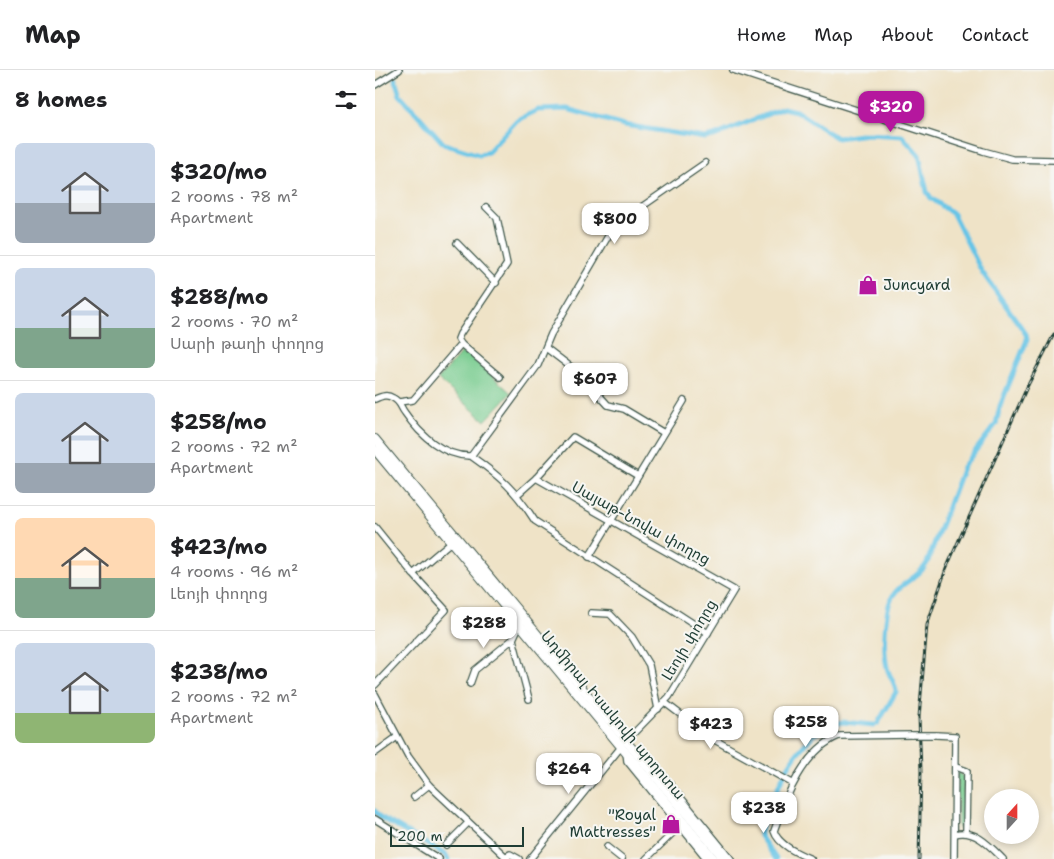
<!DOCTYPE html>
<html lang="en">
<head>
<meta charset="utf-8">
<style>
  body { margin:0; font-family:"Shantell Sans","Noto Sans Armenian",sans-serif; background:#f6f6f6; color:#202124; height:100vh; display:flex; flex-direction:column; font-size:19px; white-space:nowrap }
  * { box-sizing:border-box; margin:0 }
  p { font-size:16px; color:#757577 }
  .icon { flex:none; width:28px; height:28px; fill:none; stroke:currentColor; stroke-width:2; stroke-linecap:round; stroke-linejoin:round }
  .map { position:relative; flex:1; overflow:hidden }
  .side { display:flex; flex-direction:column; background:#fff; width:375px }
  .side>* { flex:none }
  .needle { width:32px; rotate:21deg }
  .buttons { position:absolute; left:609px; top:719px; display:grid; gap:10px }
  .buttons a { display:grid; place-items:center; width:55px; height:55px; border-radius:50%; background:#fff; box-shadow:0 2px 8px #0003; font-size:25px }
  .scale { position:absolute; left:15px; bottom:12px; width:134px; box-sizing:border-box; padding-left:5px; border:2px solid #1f3d34; border-top:0; font-size:14px; line-height:18px; white-space:nowrap; color:#1f3d34; -webkit-text-stroke:4px #f6f6f2; paint-order:stroke }
  .price { position:absolute; translate:-50% -42px; padding:0 11px; border-radius:10px; background:#fff; color:#222; font-size:16px; line-height:32px; filter:drop-shadow(0 1px 2px #0008) }
  .price::after { content:''; position:absolute; left:50%; top:30px; width:15px; height:11px; margin-left:-8px; background:inherit; clip-path:polygon(0 0,100% 0,50% 100%) }
  .price.active { background:#b5179e; color:#fff }
  ul { padding:0; list-style:none }
  li { display:flex; align-items:center; gap:15px; height:125px; padding:0 15px }
  li+li { border-top:1px solid #e0e0e0 }
  li span { display:grid; place-items:center; flex:none; width:140px; height:100px; border-radius:8px; color:#555 }
  li>.icon { margin-inline-start:auto }
  span .icon { width:60px; height:60px; fill:#fffc; stroke-width:1 }
  li b { font-size:21px }
  h2 { display:flex; justify-content:space-between; align-items:center; height:60px; padding:0 15px; font-size:21px }
  header { display:flex; align-items:center; gap:30px; box-sizing:border-box; height:70px; padding:0 25px; background:#fff; border-bottom:1px solid #e0e0e0 }
  header strong { font-size:24px }
  nav { display:flex; gap:28px; margin-inline-start:auto; font-size:18px }
  main { display:flex; flex:1; min-height:0 }
  .map>svg:first-child { display:block }
  .green { fill:#78cc8f; stroke:#4c8462 }
  .lines { fill:none; stroke-linecap:round; stroke-linejoin:round }
  .canal { stroke:#68c5e6; stroke-width:5 }
  .minor-casing { stroke:#3e564a; stroke-width:8 }
  .highway-casing { stroke:#3e564a; stroke-width:10 }
  .minor { stroke:#fff; stroke-width:5.5 }
  .highway { stroke:#fff; stroke-width:8 }
  .rail-casing { stroke:#1f3d34; stroke-width:3 }
  .rail { stroke:#f6f6f2; stroke-width:1; stroke-dasharray:4; stroke-linecap:butt }
  .minor-bridge-casing { stroke:#3e564a; stroke-width:8; stroke-linecap:butt }
  .minor-bridge { stroke:#fff; stroke-width:5.5 }
  .labels { text-anchor:middle; dominant-baseline:central; stroke-width:4; stroke-linejoin:round; paint-order:stroke }
  .poi-label { font-size:15px; fill:#1f3d34; stroke:#f6f6f2; text-anchor:start }
  .street-label { font-size:15px; fill:#1f3d34; stroke:#f6f6f2 }
</style>
</head>
<body>
<header>
<strong>Map</strong>
<nav><a>Home</a><a>Map</a><a>About</a><a>Contact</a></nav>
</header>
<main>
<section class="side">
<h2>8 homes<svg class="icon" aria-label="filters" viewBox="0 0 24 24"><path d="M4 7h16M4 17h16"/><circle cx="9" cy="7" r="2"/><circle cx="15" cy="17" r="2"/></svg></h2>
<ul>
<li><span style="background:linear-gradient(#c9d6e8 60%,#9aa5b1 0)"><svg class="icon" aria-label="home" viewBox="0 0 24 24"><path d="M3 11l9-7 9 7M6 9v11h12V9"/></svg></span><div><b>$320/mo</b><p>2 rooms · 78 m²</p><p>Apartment</p></div></li>
<li><span style="background:linear-gradient(#c9d6e8 60%,#7fa58c 0)"><svg class="icon" aria-label="home" viewBox="0 0 24 24"><path d="M3 11l9-7 9 7M6 9v11h12V9"/></svg></span><div><b>$288/mo</b><p>2 rooms · 70 m²</p><p>Սարի թաղի փողոց</p></div></li>
<li><span style="background:linear-gradient(#c9d6e8 70%,#9aa5b1 0)"><svg class="icon" aria-label="home" viewBox="0 0 24 24"><path d="M3 11l9-7 9 7M6 9v11h12V9"/></svg></span><div><b>$258/mo</b><p>2 rooms · 72 m²</p><p>Apartment</p></div></li>
<li><span style="background:linear-gradient(#ffd9b3 60%,#7fa58c 0)"><svg class="icon" aria-label="home" viewBox="0 0 24 24"><path d="M3 11l9-7 9 7M6 9v11h12V9"/></svg></span><div><b>$423/mo</b><p>4 rooms · 96 m²</p><p>Լեոյի փողոց</p></div></li>
<li><span style="background:linear-gradient(#c9d6e8 70%,#8fb573 0)"><svg class="icon" aria-label="home" viewBox="0 0 24 24"><path d="M3 11l9-7 9 7M6 9v11h12V9"/></svg></span><div><b>$238/mo</b><p>2 rooms · 72 m²</p><p>Apartment</p></div></li>
</ul>
</section>
<div class="map">
<svg width="679" height="789" viewBox="0 0 679 789">
  <rect width="100%" height="100%" fill="#f6f6f2"/>
  <filter id="ink" filterUnits="userSpaceOnUse"><feTurbulence type="fractalNoise" baseFrequency=".02" numOctaves="2"/><feDisplacementMap in="SourceGraphic" scale="10" xChannelSelector="R" yChannelSelector="G"/><feConvolveMatrix kernelMatrix="1 2 1 2 8 2 1 2 1" color-interpolation-filters="sRGB"/></filter>
  <filter id="wash" filterUnits="userSpaceOnUse"><feTurbulence type="fractalNoise" baseFrequency=".0096" numOctaves="4" result="noise"/><feDisplacementMap in="SourceGraphic" scale="20" xChannelSelector="R" yChannelSelector="G"/><feGaussianBlur stdDeviation="1.12" result="paint"/><feColorMatrix in="noise" values="0 0 0 0 0 0 0 0 0 0 0 0 0 0 0 0 0 1.4 0 .05"/><feComposite in="paint" operator="in"/></filter>
  <g filter="url(#wash)">
    <rect width="100%" height="100%" fill="#efe3c7"/>
    <g class="green">
      <polygon points="89,280 136,323 110,351 63,309"/>
      <polygon points="584,702 589,708 588,753 583,759 582,705"/>
    </g>
    <g class="lines">
      <g class="canal">
        <path d="M20,9l5,16 44,49 35,11 8,-2 30,-33 21,-10 29,-1 57,16 81,13 9,-2 69,-28 13,3 41,27 31,-4 34,2 17,19 8,37 4,6 22,16 29,58 44,62 1,6 -27,66 -4,18 -33,43 -36,96c-8,15 -24,18 -33,31 -10,13 -11,57 -7,73 1,8 9,16 9,25l-18,31"/>
        <polyline points="453,656 468,652 499,655"/>
        <polyline points="0,741 7,748 71,785 73,789"/>
        <path d="M401,789l-16,-23v-5c16,-37 27,-79 63,-102"/>
      </g>
    </g>
  </g>
  <g filter="url(#ink)">
    <g class="lines">
      <defs>
        <g id="minor">
          <polyline points="358,0 608,81 637,89 679,90"/>
          <polyline points="0,15 24,0"/>
          <polyline points="82,173 121,213"/>
          <polyline points="86,274 125,307"/>
          <polyline points="171,278 205,304 233,335 249,339 289,363"/>
          <path d="M0,329c7,-3 12,-5 18,-1 8,4 7,9 12,15 15,22 39,44 66,43"/>
          <polyline points="24,332 38,330 86,274 83,269 85,264 132,194 122,148 111,137"/>
          <polyline points="96,386 163,295 176,264 239,156 330,93"/>
          <path d="M96,386c30,21 44,34 64,65l173,112"/>
          <polyline points="161,408 359,520 294,627 251,671"/>
          <polyline points="143,424 161,408 198,367 263,406"/>
          <polyline points="0,457 38,504 76,472"/>
          <polyline points="214,487 309,331"/>
          <polyline points="216,543 235,544 257,567 274,595 283,639"/>
          <polyline points="138,569 154,629"/>
          <polyline points="95,614 100,600 138,569 145,554"/>
          <polyline points="0,615 71,540 38,504"/>
          <polyline points="0,624 33,686 54,715 133,789"/>
          <polyline points="289,632 338,669 417,713"/>
          <polyline points="561,665 580,666 579,789"/>
          <polyline points="259,679 272,686 356,789"/>
          <polyline points="251,682 252,691 332,789"/>
          <polyline points="0,683 22,667"/>
          <polyline points="581,697 592,701 591,761"/>
          <polyline points="39,727 54,715"/>
          <polyline points="0,749 64,789"/>
          <path d="M580,764c20,-5 34,11 48,25"/>
          <polyline points="71,775 93,753"/>
          <polyline points="232,777 247,789"/>
          <polyline points="130,787 135,784 144,789"/>
          <polyline points="155,789 246,677"/>
          <polyline points="271,789 305,756"/>
          <path d="M436,789c-12,-5 -33,-14 -37,-28 11,-33 30,-81 65,-95l73,-1"/>
        </g>
        <g id="highway">
          <polyline points="0,369 349,789"/>
          <polyline points="0,380 339,789"/>
        </g>
      </defs>
      <use href="#minor" class="minor-casing"/>
      <use href="#highway" class="highway-casing"/>
      <use href="#minor" class="minor"/>
      <use href="#highway" class="highway"/>
      <defs>
        <polyline id="rail" points="544,789 546,701 544,647 552,555 571,499 652,317 679,264"/>
      </defs>
      <use href="#rail" class="rail-casing"/>
      <use href="#rail" class="rail"/>
      <defs>
        <polyline id="minor-bridge" points="537,665 561,665"/>
      </defs>
      <use href="#minor-bridge" class="minor-bridge-casing"/>
      <use href="#minor-bridge" class="minor-bridge"/>
    </g>
  </g>
  <defs>
    <symbol id="shop-bare" viewBox="-9 -9 18 18"><path d="M-5-2.5h2.3a2.7 3.5 0 0 1 5.4 0H5L5.5 6h-11ZM-1.5-2.5h3a1.5 2.3 0 0 0-3 0Z" fill="#b5179e" stroke="#f6f6f2" stroke-width="2.5" paint-order="stroke"/></symbol>
  </defs>
  <g fill-rule="evenodd">
    <use href="#shop-bare" x="479" y="201" width="28" height="28"/>
    <use href="#shop-bare" x="282" y="740" width="28" height="28"/>
  </g>
  <g class="labels">
    <g class="poi-label">
      <text x="508" y="215">Juncyard</text>
      <text x="281" y="745" text-anchor="end">"Royal<tspan x="281" dy="17">Mattresses"</tspan></text>
    </g>
    <g class="street-label">
      <text transform="translate(266 453) rotate(29)">Սայաթ-Նովա փողոց</text>
      <text transform="translate(314 570) rotate(-59)">Լեոյի փողոց</text>
      <text transform="translate(238 645) rotate(50)">Ադմիրալ Իսակովի պողոտա</text>
    </g>
  </g>
</svg>
<div class="buttons">
<a><svg class="needle" viewBox="-14 -14 28 28"><path d="M0-13l5 13h-10z" fill="#e53935"/><path d="M0 13l5-13h-10z" fill="#757577"/></svg></a>
</div>
<div class="scale">200 m</div>
<b class="price active" style="left:516px;top:63px">$320</b>
<b class="price" style="left:240px;top:175px">$800</b>
<b class="price" style="left:220px;top:335px">$607</b>
<b class="price" style="left:109px;top:579px">$288</b>
<b class="price" style="left:431px;top:678px">$258</b>
<b class="price" style="left:336px;top:680px">$423</b>
<b class="price" style="left:194px;top:725px">$264</b>
<b class="price" style="left:389px;top:764px">$238</b>
</div>
</main>
</body>
</html>
